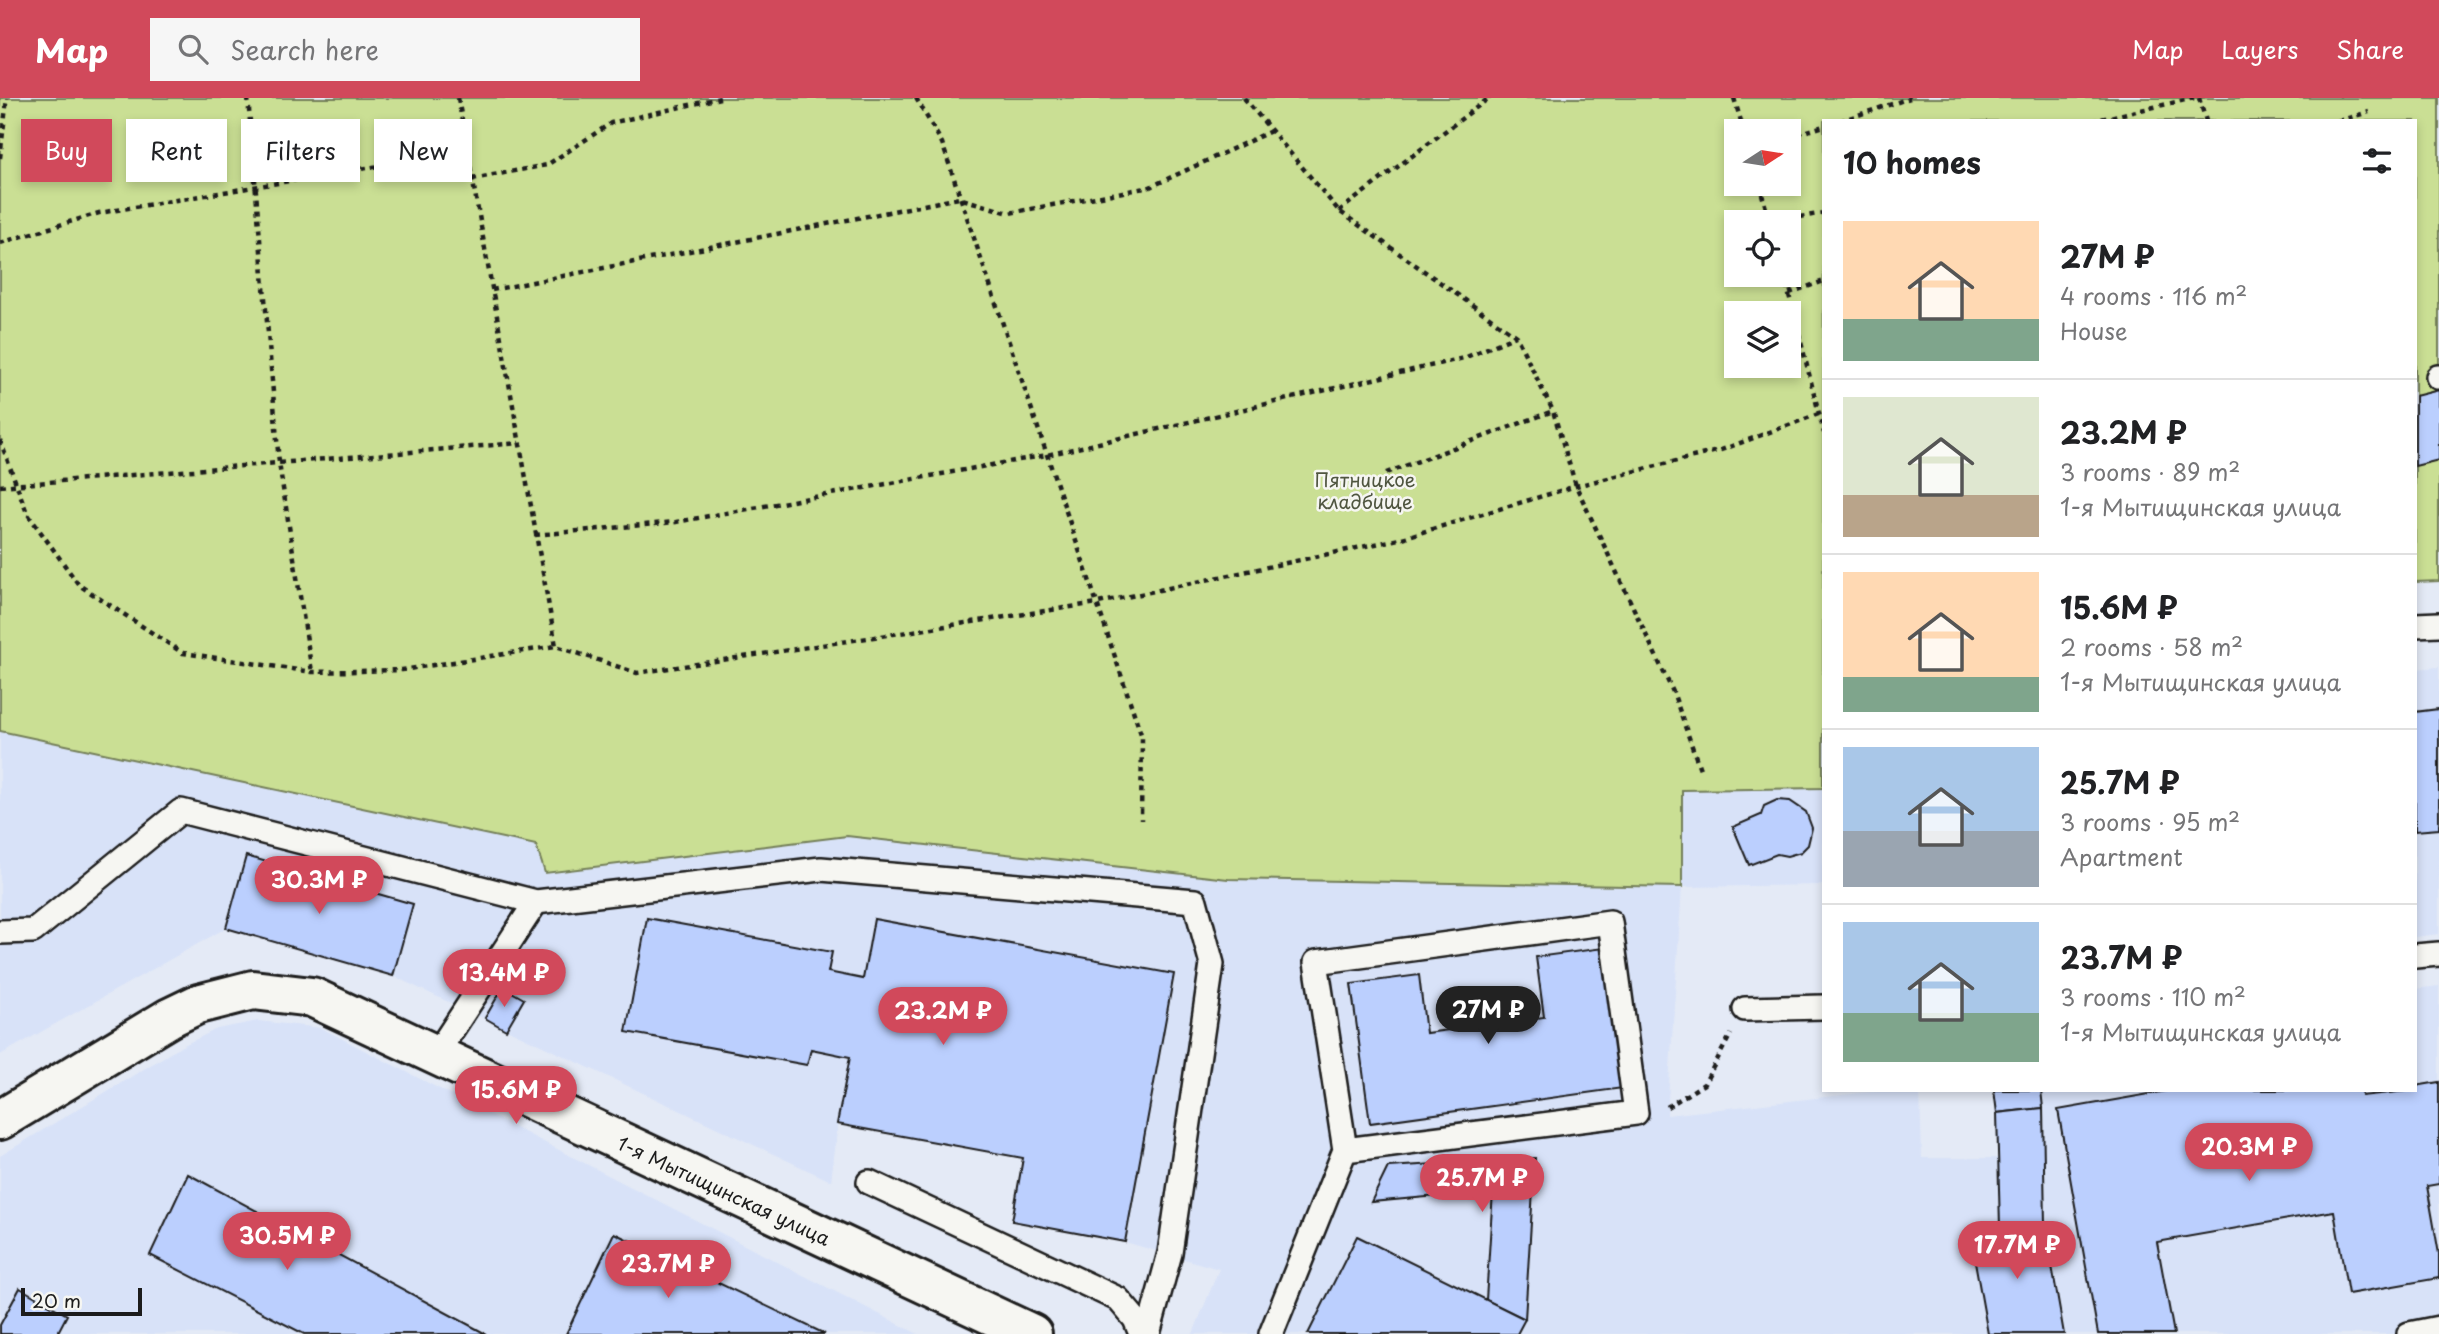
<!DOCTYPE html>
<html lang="en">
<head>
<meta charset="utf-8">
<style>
  body { margin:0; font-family:"Playpen Sans",sans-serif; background:#f6f6f6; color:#202124; height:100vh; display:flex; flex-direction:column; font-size:26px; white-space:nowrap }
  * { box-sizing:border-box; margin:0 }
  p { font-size:23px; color:#757577 }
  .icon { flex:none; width:38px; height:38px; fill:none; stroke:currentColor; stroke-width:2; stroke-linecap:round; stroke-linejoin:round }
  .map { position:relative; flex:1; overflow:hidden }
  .drawer { position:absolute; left:1822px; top:21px; width:595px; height:973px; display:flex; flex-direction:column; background:#fff; border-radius:0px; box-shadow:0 4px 10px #0003 }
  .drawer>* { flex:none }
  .hud { position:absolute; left:21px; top:21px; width:665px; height:63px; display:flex; gap:14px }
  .needle { width:46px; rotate:78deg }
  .fabs { position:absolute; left:1724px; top:21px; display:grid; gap:14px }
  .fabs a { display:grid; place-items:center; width:77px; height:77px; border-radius:0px; background:#fff; box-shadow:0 4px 10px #0003; font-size:35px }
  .scale { position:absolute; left:21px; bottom:18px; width:121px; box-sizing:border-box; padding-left:7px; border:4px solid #1c1c1c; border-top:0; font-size:19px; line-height:24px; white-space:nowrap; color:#1c1c1c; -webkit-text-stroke:5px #f6f6f2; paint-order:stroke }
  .price { position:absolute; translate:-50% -60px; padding:0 16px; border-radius:24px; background:#d1495b; color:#fff; font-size:23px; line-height:46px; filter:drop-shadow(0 2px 4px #0008) }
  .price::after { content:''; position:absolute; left:50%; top:42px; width:21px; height:16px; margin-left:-10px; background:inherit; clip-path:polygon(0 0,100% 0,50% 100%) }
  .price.on { background:#222; color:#fff }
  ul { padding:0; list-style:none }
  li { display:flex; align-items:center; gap:21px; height:175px; padding:0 21px }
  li+li { border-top:2px solid #e0e0e0 }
  li span { display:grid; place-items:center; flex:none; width:196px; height:140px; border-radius:0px; color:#555 }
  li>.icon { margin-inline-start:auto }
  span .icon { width:84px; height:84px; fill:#fffc; stroke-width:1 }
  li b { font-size:30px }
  h2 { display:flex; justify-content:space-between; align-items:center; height:84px; padding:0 21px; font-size:30px }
  .tag { padding:0 24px; border-radius:0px; background:#fff; box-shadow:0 4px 10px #0003; font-size:24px; line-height:63px }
  .tag.on { background:#d1495b; color:#fff }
  header { display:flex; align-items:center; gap:42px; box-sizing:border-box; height:98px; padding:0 35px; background:#d1495b; color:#fff }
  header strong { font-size:33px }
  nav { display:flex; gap:38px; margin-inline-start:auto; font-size:24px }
  .search { width:490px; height:63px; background:#f6f6f6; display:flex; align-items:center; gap:18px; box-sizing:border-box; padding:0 24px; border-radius:0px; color:#757577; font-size:26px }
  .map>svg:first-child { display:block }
  .built { fill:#d8e2f8 }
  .green { fill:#cadf94; stroke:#737e58; stroke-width:2; fill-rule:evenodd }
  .building { fill:#bbcffe; stroke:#1c1c1c; stroke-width:2 }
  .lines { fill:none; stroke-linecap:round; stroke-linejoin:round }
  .lane-casing { stroke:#1c1c1c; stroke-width:28 }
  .street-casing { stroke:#1c1c1c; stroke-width:44 }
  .path { stroke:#1c1c1c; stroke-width:4.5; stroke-dasharray:5 5; stroke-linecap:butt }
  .lane { stroke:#f6f6f2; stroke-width:23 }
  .street { stroke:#f6f6f2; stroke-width:38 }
  .labels { text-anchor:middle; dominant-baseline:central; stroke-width:5; stroke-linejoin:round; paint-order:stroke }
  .park-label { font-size:19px; fill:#505640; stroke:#f6f6f2 }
  .street-label { font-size:19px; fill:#1c1c1c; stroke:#f6f6f2 }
</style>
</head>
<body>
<header>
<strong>Map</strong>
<div class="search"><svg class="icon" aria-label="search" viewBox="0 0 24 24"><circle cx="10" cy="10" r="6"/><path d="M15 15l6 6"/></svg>Search here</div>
<nav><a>Map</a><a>Layers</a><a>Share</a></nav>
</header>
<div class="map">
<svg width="2439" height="1236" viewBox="0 0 2439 1236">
  <rect width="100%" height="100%" fill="#e4eaf6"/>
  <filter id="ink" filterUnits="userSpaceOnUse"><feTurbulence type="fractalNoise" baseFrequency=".0143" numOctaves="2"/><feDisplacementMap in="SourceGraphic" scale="14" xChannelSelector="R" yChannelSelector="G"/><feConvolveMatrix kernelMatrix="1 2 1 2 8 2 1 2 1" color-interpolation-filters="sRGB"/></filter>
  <g filter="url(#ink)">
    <g class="built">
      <polygon points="2439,569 2439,836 2415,839 2415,571"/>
      <polygon points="0,633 536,747 545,775 847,738 1228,781 1682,789 1682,692 1823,690 1823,787 1682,789 1667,1017 1886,992 1920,992 1922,1060 1998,1060 1994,992 2415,992 2415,891 2439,888 2439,1236 1193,1236 1219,1171 1125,1144 1012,1123 1023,1060 838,1026 831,1083 393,878 226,830 0,957"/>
      <polygon points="258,923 321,930 918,1236 0,1236 0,1058 182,948 217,931"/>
    </g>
    <path class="green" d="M0,0h2439v483l-24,1v-461h-591l-1,667 -141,2v97l-454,-8 -381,-43 -302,37 -9,-28 -536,-114zM1736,33h52v53h-52zM1736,124h52v53h-52zM1736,215h52v53h-52z"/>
    <g class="building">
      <polygon points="2439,292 2439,362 2415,368 2415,298"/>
      <polygon points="2439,611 2439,731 2415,733 2415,614"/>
      <polygon points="1777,702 1790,703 1806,714 1812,730 1808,747 1801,754 1787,758 1777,756 1749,767 1733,729 1761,717 1764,708"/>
      <polygon points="246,758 413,806 393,878 226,830"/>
      <polygon points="647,820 832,854 828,874 863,881 874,821 1174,876 1125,1144 1012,1123 1023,1060 837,1026 850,959 811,951 807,967 626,934"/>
      <polygon points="1603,850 1623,990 1370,1025 1351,886 1419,877 1426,935 1544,919 1536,859"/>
      <polygon points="503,889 524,901 506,932 485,920"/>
      <polygon points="2439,984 2439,1086 2427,1088 2439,1156 2439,1180 2348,1196 2334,1113 2157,1144 2174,1236 2098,1236 2058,1012 2172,992 2361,992 2362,998 2415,992 2415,988"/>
      <polygon points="1994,992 2041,992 2043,1010 1997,1015"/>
      <polygon points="2043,1010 2045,1128 2000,1129 1997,1015"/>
      <polygon points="1535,1060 1525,1221 1486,1202 1493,1093 1371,1104 1388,1069"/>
      <polygon points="188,1076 486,1236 304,1236 150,1157"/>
      <polygon points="2045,1128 2064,1236 1988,1236 1971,1141 2000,1129"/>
      <polygon points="614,1135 825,1236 566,1236"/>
      <polygon points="1357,1138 1525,1221 1517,1236 1308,1236"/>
      <polygon points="20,1190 67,1217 57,1236 0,1236 0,1227"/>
    </g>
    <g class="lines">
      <defs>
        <g id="lane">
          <polyline points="2438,279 2439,279"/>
          <polyline points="2415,527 2439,526"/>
          <polyline points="0,834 33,833 181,713 536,804 821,771 1195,803 1212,866 1170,1155 1148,1236"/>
          <polyline points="2415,858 2439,856"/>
          <polyline points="1745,911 1824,909"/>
          <polyline points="435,958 536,804"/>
          <polyline points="869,1084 1118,1201 1135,1221 1141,1236"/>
          <polyline points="1271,1236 1345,1052 1316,864 1610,824 1636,1015 1345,1052"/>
          <polyline points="2409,1236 2439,1230"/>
        </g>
        <polyline id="street" points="0,1022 169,920 198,906 253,892 312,899 1032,1236"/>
      </defs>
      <use href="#lane" class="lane-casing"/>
      <use href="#street" class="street-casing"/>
      <g class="path">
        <polyline points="248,0 279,365 312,574"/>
        <polyline points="458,0 556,548"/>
        <polyline points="916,0 942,45 1142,639 1141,722"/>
        <polyline points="1244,0 1339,113 1516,238 1553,313 1576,388 1673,594 1700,671"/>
        <polyline points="1734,0 1744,33"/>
        <polyline points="2199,0 2206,23"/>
        <polyline points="1840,23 1910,0"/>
        <polyline points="2092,23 2194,0"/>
        <polyline points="2338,23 2369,14"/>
        <polyline points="1788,39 1824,28"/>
        <polyline points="0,60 7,0"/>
        <polyline points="472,81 547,67 611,25 720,0"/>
        <polyline points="1759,86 1770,124"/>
        <polyline points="1339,113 1489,0"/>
        <polyline points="1770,124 1824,115"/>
        <polyline points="0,145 99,115 468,53"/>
        <polyline points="1784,177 1824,335"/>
        <polyline points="492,192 959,100 1009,115 1150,89 1271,33"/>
        <polyline points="1789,195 1824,183"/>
        <polyline points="0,342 27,415 79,487 183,555 312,574 402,572 556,548 637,575 1098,505 1399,441 1576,388 1721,352 1824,314"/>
        <polyline points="1386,375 1553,313"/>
        <polyline points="0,388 519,345"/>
        <polyline points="535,437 676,424 1047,357 1464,260 1516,238"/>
        <polyline points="1667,1009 1704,986 1731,936"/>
      </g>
      <use href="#lane" class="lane"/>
      <use href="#street" class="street"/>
    </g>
  </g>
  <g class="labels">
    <g class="park-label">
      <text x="1365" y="381">Пятницкое<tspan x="1365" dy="22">кладбище</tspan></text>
    </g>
    <g class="street-label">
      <text transform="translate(724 1092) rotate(25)">1-я Мытищинская улица</text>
    </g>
  </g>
</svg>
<div class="fabs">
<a><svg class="needle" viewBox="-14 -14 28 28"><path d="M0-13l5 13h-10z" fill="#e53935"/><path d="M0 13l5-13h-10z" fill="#757577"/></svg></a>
<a><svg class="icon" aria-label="locate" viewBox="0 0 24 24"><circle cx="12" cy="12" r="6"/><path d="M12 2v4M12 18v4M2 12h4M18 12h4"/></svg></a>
<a><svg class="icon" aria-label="layers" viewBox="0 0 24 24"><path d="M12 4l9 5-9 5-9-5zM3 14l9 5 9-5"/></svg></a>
</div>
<div class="scale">20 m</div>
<b class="price" style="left:319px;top:818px">30.3M ₽</b>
<b class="price" style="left:504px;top:911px">13.4M ₽</b>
<b class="price on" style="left:1488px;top:948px">27M ₽</b>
<b class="price" style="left:943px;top:949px">23.2M ₽</b>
<b class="price" style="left:516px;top:1028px">15.6M ₽</b>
<b class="price" style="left:2249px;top:1085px">20.3M ₽</b>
<b class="price" style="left:1482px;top:1116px">25.7M ₽</b>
<b class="price" style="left:287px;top:1174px">30.5M ₽</b>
<b class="price" style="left:2017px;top:1183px">17.7M ₽</b>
<b class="price" style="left:668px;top:1202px">23.7M ₽</b>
<div class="hud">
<a class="tag on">Buy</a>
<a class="tag">Rent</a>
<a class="tag">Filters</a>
<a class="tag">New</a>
</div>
<section class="drawer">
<h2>10 homes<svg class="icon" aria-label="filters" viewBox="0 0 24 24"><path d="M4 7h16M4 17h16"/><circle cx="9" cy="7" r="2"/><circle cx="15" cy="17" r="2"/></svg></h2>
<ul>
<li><span style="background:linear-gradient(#ffd9b3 70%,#7fa58c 0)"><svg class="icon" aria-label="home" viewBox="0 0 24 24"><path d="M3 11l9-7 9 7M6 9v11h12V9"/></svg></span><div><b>27M ₽</b><p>4 rooms · 116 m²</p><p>House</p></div></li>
<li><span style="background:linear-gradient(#dfe7d0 70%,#b9a48a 0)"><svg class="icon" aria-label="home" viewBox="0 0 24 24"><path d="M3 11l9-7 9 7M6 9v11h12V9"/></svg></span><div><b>23.2M ₽</b><p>3 rooms · 89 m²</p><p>1-я Мытищинская улица</p></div></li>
<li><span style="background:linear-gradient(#ffd9b3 75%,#7fa58c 0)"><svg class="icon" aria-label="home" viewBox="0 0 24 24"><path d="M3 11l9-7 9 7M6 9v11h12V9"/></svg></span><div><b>15.6M ₽</b><p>2 rooms · 58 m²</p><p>1-я Мытищинская улица</p></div></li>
<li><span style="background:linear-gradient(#a9c7e8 60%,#9aa5b1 0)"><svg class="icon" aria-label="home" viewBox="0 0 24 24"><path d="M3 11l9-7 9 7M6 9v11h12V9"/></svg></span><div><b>25.7M ₽</b><p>3 rooms · 95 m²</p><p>Apartment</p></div></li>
<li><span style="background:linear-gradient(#a9c7e8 65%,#7fa58c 0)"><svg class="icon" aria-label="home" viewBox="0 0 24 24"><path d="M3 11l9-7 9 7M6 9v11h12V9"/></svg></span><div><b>23.7M ₽</b><p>3 rooms · 110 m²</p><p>1-я Мытищинская улица</p></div></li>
</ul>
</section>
</div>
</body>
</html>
